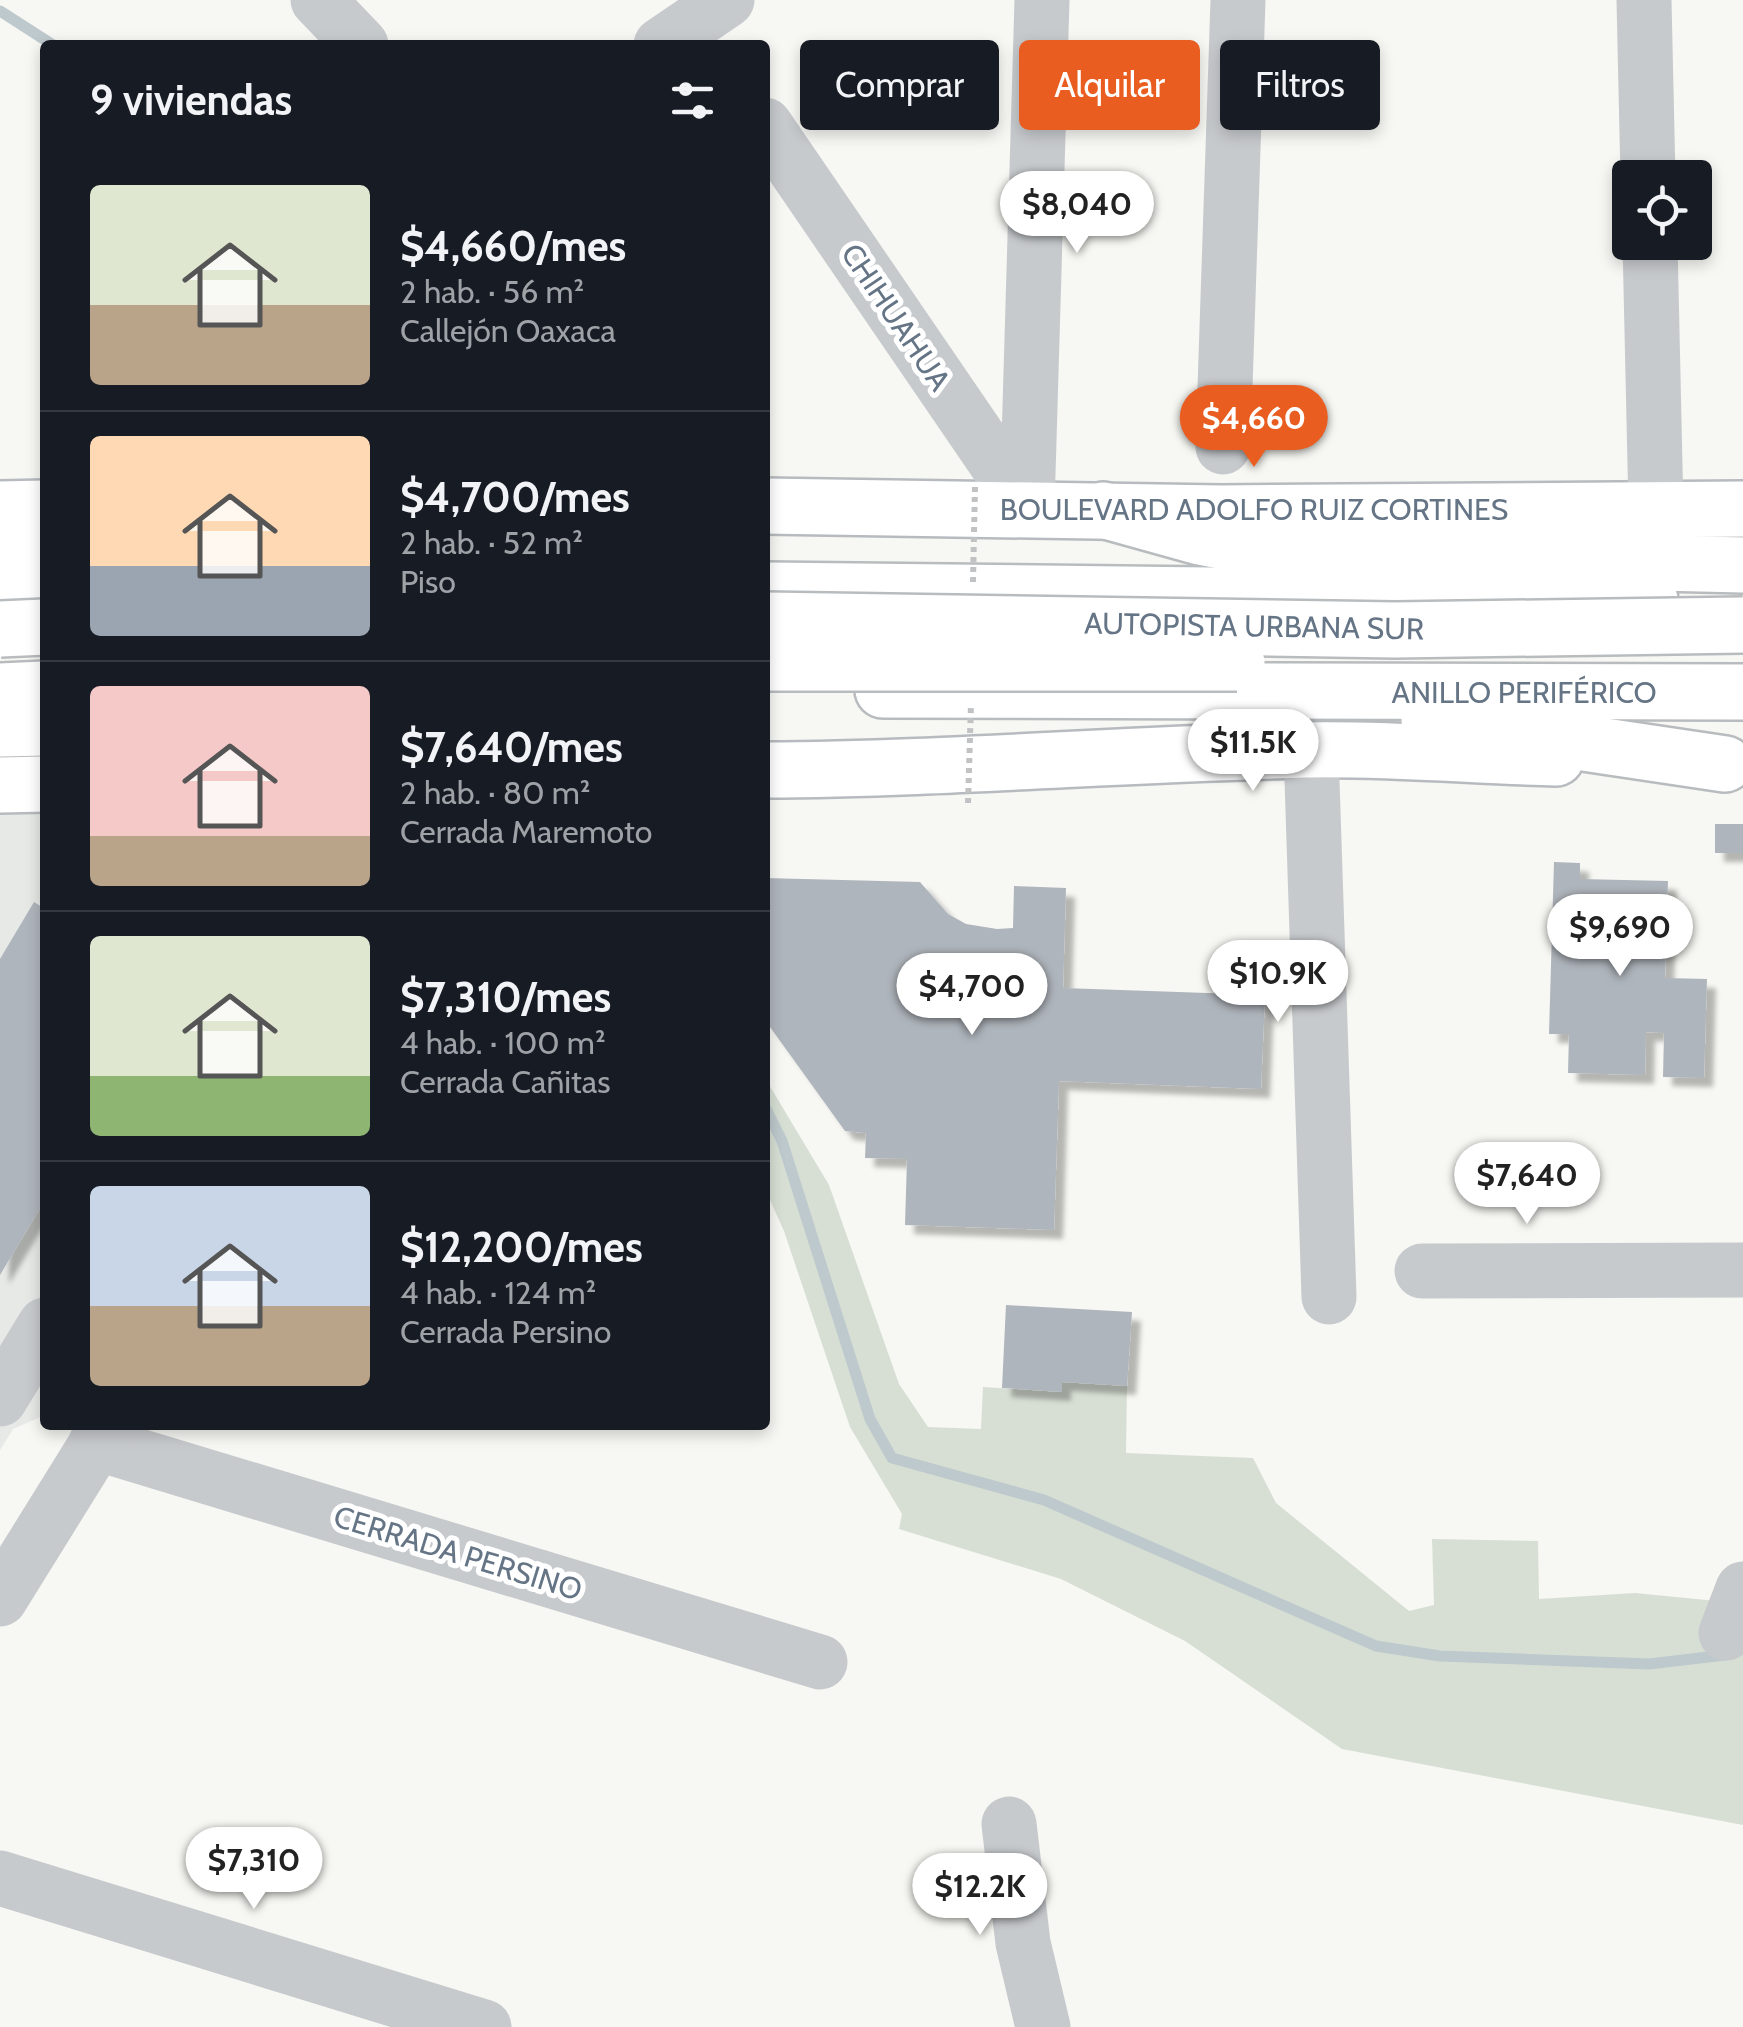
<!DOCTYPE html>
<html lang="es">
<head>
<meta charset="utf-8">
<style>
  body { margin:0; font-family:Cabin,sans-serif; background:#20242c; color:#f1f3f6; height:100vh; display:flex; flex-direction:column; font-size:38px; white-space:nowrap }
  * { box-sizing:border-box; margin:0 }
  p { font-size:32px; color:#9ea1a6 }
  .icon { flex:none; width:55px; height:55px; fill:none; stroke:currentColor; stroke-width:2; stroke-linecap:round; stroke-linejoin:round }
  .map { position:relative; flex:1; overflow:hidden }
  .panel { position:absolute; left:40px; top:40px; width:730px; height:1390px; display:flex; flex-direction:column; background:#171b24; border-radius:10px; box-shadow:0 5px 15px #0003 }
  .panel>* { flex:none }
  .banner { position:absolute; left:800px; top:40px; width:792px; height:90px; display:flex; gap:20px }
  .tools { position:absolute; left:1612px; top:160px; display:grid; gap:20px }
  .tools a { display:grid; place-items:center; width:100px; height:100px; border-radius:10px; background:#171b24; box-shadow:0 5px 15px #0003; font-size:50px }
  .price { position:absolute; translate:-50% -85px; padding:0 22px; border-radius:35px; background:#fff; color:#222; font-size:32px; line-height:65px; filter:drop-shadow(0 2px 5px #0008) }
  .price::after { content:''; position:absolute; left:50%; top:60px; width:30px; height:22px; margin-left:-15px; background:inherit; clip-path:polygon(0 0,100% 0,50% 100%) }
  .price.selected { background:#ea5d20; color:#fff }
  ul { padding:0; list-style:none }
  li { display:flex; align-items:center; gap:30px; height:250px; padding:0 50px }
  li+li { border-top:2px solid #363941 }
  li span { display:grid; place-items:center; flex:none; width:280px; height:200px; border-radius:10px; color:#555 }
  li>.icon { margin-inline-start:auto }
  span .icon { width:120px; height:120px; fill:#fffc; stroke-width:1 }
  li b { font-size:42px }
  h2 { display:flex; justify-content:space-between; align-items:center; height:120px; padding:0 50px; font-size:42px }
  .chip { padding:0 35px; border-radius:10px; background:#171b24; box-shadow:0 5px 15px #0003; font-size:35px; line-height:90px }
  .chip.selected { background:#ea5d20; color:#fff }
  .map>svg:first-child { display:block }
  .built { fill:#e7e9e7 }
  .green { fill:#d7dfd4 }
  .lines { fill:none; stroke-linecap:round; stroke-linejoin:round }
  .stream { stroke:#bec9cd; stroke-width:11 }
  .building { fill:#afb5bc; filter:url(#shadow) }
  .major-casing { stroke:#b7bbbf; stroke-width:60 }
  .highway-casing { stroke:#b9bcbf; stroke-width:60 }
  .minor { stroke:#c7cacd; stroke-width:55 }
  .major { stroke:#fff; stroke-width:55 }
  .highway { stroke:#fff; stroke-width:55 }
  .highway-bridge-casing { stroke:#b9bcbf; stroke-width:60; stroke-linecap:butt }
  .path-bridge { stroke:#c0c2c4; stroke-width:6; stroke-dasharray:5 5; stroke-linecap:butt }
  .highway-bridge { stroke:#fff; stroke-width:55 }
  .labels { text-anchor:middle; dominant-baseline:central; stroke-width:10; stroke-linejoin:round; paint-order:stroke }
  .street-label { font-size:30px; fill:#657586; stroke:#fff }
</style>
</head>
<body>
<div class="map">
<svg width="1743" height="2027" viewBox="0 0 1743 2027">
  <defs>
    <filter id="shadow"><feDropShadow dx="9" dy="9" stdDeviation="2.5" flood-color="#0004"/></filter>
  </defs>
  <rect width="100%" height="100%" fill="#f7f7f3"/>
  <polygon class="built" points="0,803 45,803 45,1415 13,1429 0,1450"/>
  <polygon class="green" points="765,1078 829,1185 899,1384 928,1427 981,1429 983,1387 1061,1392 1062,1382 1127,1386 1126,1453 1253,1458 1276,1503 1409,1611 1434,1605 1432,1539 1538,1541 1539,1599 1635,1593 1727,1602 1743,1578 1743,1825 1342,1749 1185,1641 1061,1579 899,1529 902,1514 850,1427 784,1231 765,1189"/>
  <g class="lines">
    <g class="stream">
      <polyline points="0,11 53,45"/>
      <polyline points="765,1107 782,1141 870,1419 892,1458 1044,1500 1376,1646 1440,1656 1649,1664 1725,1655"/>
    </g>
  </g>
  <g class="building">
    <rect x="1715" y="824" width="28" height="29"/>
    <polygon points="1554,862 1580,863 1580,879 1668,881 1665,978 1707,979 1704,1078 1663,1077 1664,1033 1646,1032 1645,1075 1568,1073 1569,1034 1549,1034"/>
    <polygon points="765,878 920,882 948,914 966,924 997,929 1013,928 1014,886 1066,888 1063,988 1265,995 1261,1089 1059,1081 1054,1230 905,1225 907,1159 865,1158 866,1133 845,1131 765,1020"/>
    <polygon points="34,902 45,909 45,1200 0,1275 0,959"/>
    <polygon points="1006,1305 1132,1312 1127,1386 1062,1382 1062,1392 1002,1388"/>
  </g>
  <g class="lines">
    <defs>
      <g id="major">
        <polyline points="765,506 1221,513 1743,509"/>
        <polyline points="0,509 45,508"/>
        <path d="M765,770c180,-1 360,-16 540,-20 83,-2 168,6 251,8"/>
        <polyline points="0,785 45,784"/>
      </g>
      <g id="highway">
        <polyline points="1103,510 1200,537 1288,554 1743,565"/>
        <polyline points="0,551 45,554"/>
        <polyline points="765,590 1650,600"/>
        <polyline points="0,596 45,595"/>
        <polyline points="883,690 1743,692"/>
        <polyline points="0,691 45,689"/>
        <polyline points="1429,720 1725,764"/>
        <polyline points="0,729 45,728"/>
      </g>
    </defs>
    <use href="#major" class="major-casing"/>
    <use href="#highway" class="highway-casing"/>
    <g class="minor">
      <polyline points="318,0 361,45"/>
      <polyline points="1644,0 1648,178"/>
      <polyline points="661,45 727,0"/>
      <polyline points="765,125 1027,508"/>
      <polyline points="1650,242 1656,510"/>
      <polyline points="1223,447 1238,0"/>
      <polyline points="1027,508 1042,0"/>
      <polyline points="1311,750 1329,1297"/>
      <polyline points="1422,1271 1743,1270"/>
      <polyline points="0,1399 45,1325"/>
      <polyline points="96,1443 820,1662"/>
      <polyline points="0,1599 108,1425"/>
      <polyline points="1726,1633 1743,1589"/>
      <polyline points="1009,1824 1023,1943 1043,2027"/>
      <polyline points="0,1878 484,2027"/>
    </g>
    <use href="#major" class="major"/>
    <use href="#highway" class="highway"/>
    <defs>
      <g id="highway-bridge">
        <polyline points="765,620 1395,630 1743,625"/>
        <polyline points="0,629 45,627"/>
        <polyline points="765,663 1237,663"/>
      </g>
    </defs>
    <use href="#highway-bridge" class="highway-bridge-casing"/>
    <g class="path-bridge">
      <polyline points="973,582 975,486"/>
      <polyline points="968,803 971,704"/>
    </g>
    <use href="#highway-bridge" class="highway-bridge"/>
  </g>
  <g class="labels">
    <g class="street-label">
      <text transform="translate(896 317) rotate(56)">CHIHUAHUA</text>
      <text x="1254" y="509">BOULEVARD ADOLFO RUIZ CORTINES</text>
      <text transform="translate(1254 626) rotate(1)">AUTOPISTA URBANA SUR</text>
      <text x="1524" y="692">ANILLO PERIFÉRICO</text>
      <text transform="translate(458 1553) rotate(17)">CERRADA PERSINO</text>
    </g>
  </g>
</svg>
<div class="tools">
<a><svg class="icon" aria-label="locate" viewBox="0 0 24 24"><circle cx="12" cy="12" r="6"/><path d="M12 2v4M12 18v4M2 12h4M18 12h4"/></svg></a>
</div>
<b class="price" style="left:1077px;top:256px">$8,040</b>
<b class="price selected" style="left:1254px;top:470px">$4,660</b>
<b class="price" style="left:1253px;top:794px">$11.5K</b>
<b class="price" style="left:1620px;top:979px">$9,690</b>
<b class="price" style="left:1278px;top:1025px">$10.9K</b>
<b class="price" style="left:972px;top:1038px">$4,700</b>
<b class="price" style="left:1527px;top:1227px">$7,640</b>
<b class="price" style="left:254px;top:1912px">$7,310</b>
<b class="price" style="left:980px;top:1938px">$12.2K</b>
<div class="banner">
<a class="chip">Comprar</a>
<a class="chip selected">Alquilar</a>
<a class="chip">Filtros</a>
</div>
<section class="panel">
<h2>9 viviendas<svg class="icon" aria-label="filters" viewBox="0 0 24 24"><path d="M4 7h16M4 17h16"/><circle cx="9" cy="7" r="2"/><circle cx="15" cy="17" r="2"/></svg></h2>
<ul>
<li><span style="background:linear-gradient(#dfe7d0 60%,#b9a48a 0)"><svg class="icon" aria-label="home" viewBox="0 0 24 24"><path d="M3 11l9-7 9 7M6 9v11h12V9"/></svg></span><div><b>$4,660/mes</b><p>2 hab. · 56 m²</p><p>Callejón Oaxaca</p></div></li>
<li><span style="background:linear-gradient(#ffd9b3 65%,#9aa5b1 0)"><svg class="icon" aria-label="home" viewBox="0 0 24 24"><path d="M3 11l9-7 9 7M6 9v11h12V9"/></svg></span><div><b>$4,700/mes</b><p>2 hab. · 52 m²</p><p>Piso</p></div></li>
<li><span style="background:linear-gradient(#f6c9c9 75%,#b9a48a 0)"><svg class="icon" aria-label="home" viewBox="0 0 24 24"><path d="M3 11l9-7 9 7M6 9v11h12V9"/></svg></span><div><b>$7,640/mes</b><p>2 hab. · 80 m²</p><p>Cerrada Maremoto</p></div></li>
<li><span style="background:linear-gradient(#dfe7d0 70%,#8fb573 0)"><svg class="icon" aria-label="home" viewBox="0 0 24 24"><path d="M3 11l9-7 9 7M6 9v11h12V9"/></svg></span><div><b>$7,310/mes</b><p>4 hab. · 100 m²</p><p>Cerrada Cañitas</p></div></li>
<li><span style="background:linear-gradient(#c9d6e8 60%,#b9a48a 0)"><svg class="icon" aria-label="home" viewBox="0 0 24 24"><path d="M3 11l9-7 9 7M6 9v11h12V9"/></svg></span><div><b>$12,200/mes</b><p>4 hab. · 124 m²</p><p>Cerrada Persino</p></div></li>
</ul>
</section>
</div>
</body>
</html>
